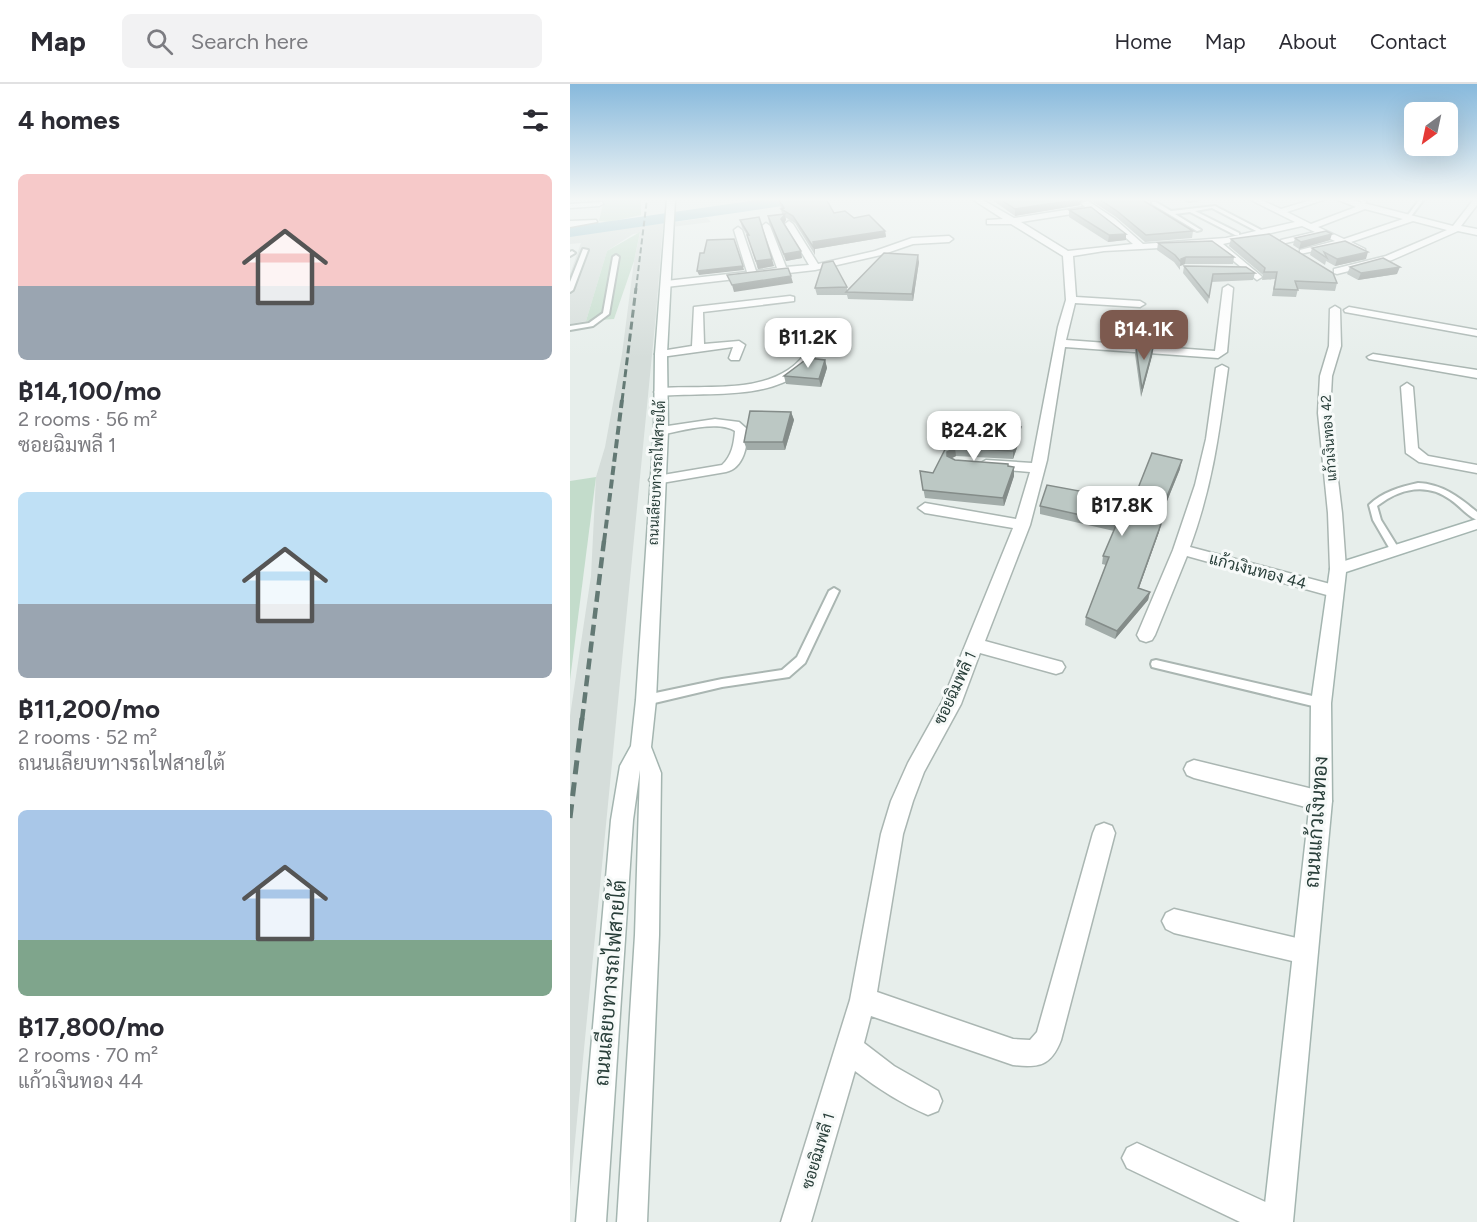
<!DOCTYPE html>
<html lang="en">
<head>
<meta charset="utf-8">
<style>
  body { margin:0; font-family:Figtree,Sarabun,sans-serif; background:#f2f2f3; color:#2b2b33; height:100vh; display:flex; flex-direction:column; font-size:22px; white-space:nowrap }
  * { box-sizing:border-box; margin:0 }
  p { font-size:20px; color:#7c7c81 }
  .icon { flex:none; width:33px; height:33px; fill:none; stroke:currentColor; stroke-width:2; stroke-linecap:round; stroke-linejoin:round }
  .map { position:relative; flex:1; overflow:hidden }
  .drawer { display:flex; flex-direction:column; background:#fff; width:570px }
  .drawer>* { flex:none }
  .needle { width:39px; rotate:213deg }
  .buttons { position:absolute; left:834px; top:18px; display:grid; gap:12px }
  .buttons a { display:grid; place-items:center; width:54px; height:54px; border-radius:9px; background:#fff; box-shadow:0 6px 24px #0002; font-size:30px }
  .price { position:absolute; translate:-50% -51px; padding:0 14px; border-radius:12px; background:#fff; color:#222; font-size:20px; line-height:39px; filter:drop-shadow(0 2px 3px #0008) }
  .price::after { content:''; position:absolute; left:50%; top:36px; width:18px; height:14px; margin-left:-9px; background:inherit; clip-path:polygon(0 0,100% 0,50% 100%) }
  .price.active { background:#7d5a4f; color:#fff }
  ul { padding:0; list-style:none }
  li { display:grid; align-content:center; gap:12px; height:318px; padding:0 18px }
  li span { display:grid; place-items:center; height:186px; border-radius:9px; color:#555 }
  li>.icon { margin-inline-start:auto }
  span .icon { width:108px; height:108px; fill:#fffc; stroke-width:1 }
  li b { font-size:26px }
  h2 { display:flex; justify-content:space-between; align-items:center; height:72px; padding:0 18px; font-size:26px }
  header { display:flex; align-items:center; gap:36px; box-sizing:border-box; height:84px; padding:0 30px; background:#fff; border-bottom:2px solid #e1e1e2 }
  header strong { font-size:28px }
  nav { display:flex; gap:33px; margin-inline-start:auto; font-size:21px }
  .search { width:420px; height:54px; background:#f2f2f3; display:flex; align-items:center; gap:15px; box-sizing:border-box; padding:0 21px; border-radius:9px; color:#7c7c81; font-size:22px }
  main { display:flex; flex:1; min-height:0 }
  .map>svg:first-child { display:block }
  .built { fill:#d5ddda }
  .green { fill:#c3dccb }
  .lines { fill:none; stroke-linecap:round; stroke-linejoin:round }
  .river { fill:#96c0cb; fill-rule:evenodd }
  .lane-casing { stroke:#aab6b2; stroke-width:4 }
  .street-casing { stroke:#aab6b2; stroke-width:3 }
  .secondary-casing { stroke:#a4b5b0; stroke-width:3 }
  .lane { fill:#fff; fill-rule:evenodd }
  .street { fill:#fff; fill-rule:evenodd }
  .secondary { fill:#fff; fill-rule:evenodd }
  .rail-far4 { stroke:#637974; stroke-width:2; stroke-dasharray:6 3; stroke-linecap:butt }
  .rail-far3 { stroke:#637974; stroke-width:3; stroke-dasharray:8 4; stroke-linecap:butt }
  .rail-far2 { stroke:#637974; stroke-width:4; stroke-dasharray:9 4.5; stroke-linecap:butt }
  .rail-far1 { stroke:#637974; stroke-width:4.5; stroke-dasharray:11 6; stroke-linecap:butt }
  .rail { stroke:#637974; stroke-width:5; stroke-dasharray:14 8; stroke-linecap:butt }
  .wall { fill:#a2aca9 }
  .shaded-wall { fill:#848c89 }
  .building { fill:#bcc8c4; stroke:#848c89; stroke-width:1.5 }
  .labels { text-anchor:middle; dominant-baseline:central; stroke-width:6; stroke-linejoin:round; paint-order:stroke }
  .far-street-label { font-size:14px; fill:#283e39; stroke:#f7faf9 }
  .street-label { font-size:16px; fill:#283e39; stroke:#f7faf9 }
  .near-street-label { font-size:20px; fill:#283e39; stroke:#f7faf9 }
</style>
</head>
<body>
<header>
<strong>Map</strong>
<div class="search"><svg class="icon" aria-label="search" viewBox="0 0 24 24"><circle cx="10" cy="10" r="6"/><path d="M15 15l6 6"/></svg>Search here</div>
<nav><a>Home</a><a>Map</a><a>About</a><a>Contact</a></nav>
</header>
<main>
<section class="drawer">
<h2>4 homes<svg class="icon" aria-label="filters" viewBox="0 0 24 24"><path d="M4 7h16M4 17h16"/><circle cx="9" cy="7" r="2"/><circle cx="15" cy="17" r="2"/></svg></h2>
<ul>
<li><span style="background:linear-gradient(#f6c9c9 60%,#9aa5b1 0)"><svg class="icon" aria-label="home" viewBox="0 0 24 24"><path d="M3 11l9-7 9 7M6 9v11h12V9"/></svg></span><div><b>฿14,100/mo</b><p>2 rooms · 56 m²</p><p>ซอยฉิมพลี 1</p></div></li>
<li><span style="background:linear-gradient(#bfe0f5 60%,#9aa5b1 0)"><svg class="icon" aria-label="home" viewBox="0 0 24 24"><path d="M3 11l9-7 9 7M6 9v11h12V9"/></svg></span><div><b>฿11,200/mo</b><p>2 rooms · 52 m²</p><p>ถนนเลียบทางรถไฟสายใต้</p></div></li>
<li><span style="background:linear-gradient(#a9c7e8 70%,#7fa58c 0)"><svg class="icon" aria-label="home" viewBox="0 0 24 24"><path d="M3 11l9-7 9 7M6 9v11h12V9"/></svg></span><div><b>฿17,800/mo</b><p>2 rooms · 70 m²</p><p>แก้วเงินทอง 44</p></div></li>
</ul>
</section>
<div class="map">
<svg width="907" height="1138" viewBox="0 0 907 1138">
  <rect width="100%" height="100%" fill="#e7eeeb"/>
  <polygon class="built" points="137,134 141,138 93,144 92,153 86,230 0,1108 0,632 21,492 26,393 35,363 52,270 64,177 70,149 63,150 37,167 16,237 0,240 0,190 11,159 0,160 0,151"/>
  <g class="green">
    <polygon points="34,115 71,115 71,131 39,138 29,137"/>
    <polygon points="70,148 64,177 44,235 16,237 37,167"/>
    <polygon points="26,393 0,596 0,397"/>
  </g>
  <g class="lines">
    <polygon class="river" points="194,115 234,115 226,120 0,153 0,143"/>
    <defs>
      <g id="lane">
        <polygon points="618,115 630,115 619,117 617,116"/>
        <polygon points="788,115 796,117 794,123 790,123 792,118"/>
        <polygon points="850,115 854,115 839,135 835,135"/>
        <polygon points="582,118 586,118 601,127 645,122 697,149 692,150 642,124 625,127 669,149 669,151 665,151 620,128 605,130 631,146 627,147 582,120"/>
        <polygon points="13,165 18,166 3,206 0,208 0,198"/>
        <polygon points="0,168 2,167 5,169 0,172"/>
        <polygon points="46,171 49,173 39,230 23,242 0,246 0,242 19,239 33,229 43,173"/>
        <path d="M848,399c24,1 41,14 59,29v8c-10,-4 -17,-14 -26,-20 -24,-18 -51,-12 -74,6l4,14 18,29 -5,3 -3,-1 -18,-31 -4,-15c13,-13 31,-18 49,-22z"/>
        <polygon points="264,504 269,507 235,579 219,593 152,603 76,621 72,619 70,616 72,613 76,611 152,595 212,586 227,573 259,507"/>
        <polygon points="586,576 751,614 755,616 757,619 755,622 751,624 586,584 582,583 581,580 582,577"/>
      </g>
      <g id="street">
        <path d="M402,115h9l33,19 71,-11 -4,-4 7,-2 27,18 28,25 83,-6 69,-16 -46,-23h10l22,10 33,-10h12l-39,13 24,12 45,-17 -20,-8h12l105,27 21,-27h3v6l-16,21 16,3v6l-19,-4 -66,29 -55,14 -3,-1v-4l52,-13 61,-26 -34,-9 -62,21 14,7v4l-3,1 -20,-9 -42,9v-4l35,-9 -13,-6 -41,9v-4l34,-8 -13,-6 -79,18 37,31 2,2 -5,3 -43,-35 -110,6 -31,5 3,41 64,4 5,3 -5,3 -65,-4 -9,37 149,11 8,-63 5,-3 5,3 -6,64 -9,6 -153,-11 -18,113 -17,65 -45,116 77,21 3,5 -3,5 -6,2 -76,-21 -19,51 -37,68 -11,29 -10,33 -26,158 136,47 17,1 7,-8 56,-199 3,-7 8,-3 8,3 3,7 -54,207c-10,26 -22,28 -48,25l-142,-49 -7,27 30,23 44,25 4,10 -4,10 -10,4c-26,-11 -51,-27 -73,-44l-44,151h-30l69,-222 31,-166 10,-33 17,-38 34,-61 71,-174 -88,-15 -7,-5 7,-5 91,16 14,-47 -44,-4 -7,-4 7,-4 46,3 26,-136 8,-27 -3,-44 -52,-32h-24v-4l16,-1zM795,125l38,10 -59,20 -26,-12zM521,127l18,12 24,21 -65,7 -47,-29z"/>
        <polygon points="32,118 33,120 29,122 0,124 0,120"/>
        <polygon points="26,136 27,138 0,143 0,137"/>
        <polygon points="219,137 223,140 248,180 305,167 342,154 379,152 383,155 379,158 343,160 311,171 245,186 96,203 91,200 96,197 177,188 164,146 168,143 172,146 186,187 207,184 192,142 196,139 200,142 216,183 239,181 215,140"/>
        <polygon points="220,212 224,213 224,217 133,228 134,260 169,257 175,261 169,276 161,276 159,274 163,263 91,273 85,270 91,267 122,262 124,223"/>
        <polygon points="765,222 770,225 771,262 762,292 760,329 772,429 776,485 774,489 762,489 760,485 758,429 748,329 750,292 759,262 760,225"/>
        <polygon points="779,223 907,246 907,252 775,228 774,226"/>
        <path d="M258,242l5,3c-10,15 -20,32 -34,44 -33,27 -98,19 -139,23l-6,-4 6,-4c40,-3 93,5 128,-18 16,-10 26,-29 36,-43z"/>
        <polygon points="803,270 907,286 907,294 799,275 797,273"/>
        <path d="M652,281l6,3c-9,65 -15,116 -38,179l144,38 6,2 2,4 -2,4 -6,2 -147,-41 -32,79 -3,5 -6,2 -6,-2 -3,-5 36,-85 22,-65 11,-46 10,-71z"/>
        <polygon points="837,299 843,303 848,364 858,372 907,381 907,389 849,378 836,369 831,303"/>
        <path d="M145,335l24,3 8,7c1,16 -3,39 -21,43l-70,12 -5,-1 -2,-3 2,-3 71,-12c10,-9 12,-22 13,-34 -17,-11 -55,0 -74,4l-7,-4 7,-4z"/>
        <polygon points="624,676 751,707 759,710 762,717 759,724 751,727 624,694 617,691 614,685 617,679"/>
        <polygon points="604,825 735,856 744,859 747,868 744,877 735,880 604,849 596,845 592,837 596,829"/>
        <polygon points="567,1059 715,1127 719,1138 670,1138 557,1084 552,1074 557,1064"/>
      </g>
      <g id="secondary">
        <polygon points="97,115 105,115 97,270 98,347 86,616 81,663 91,689 89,851 77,1138 47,1138 65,851 70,686 63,736 36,1138 6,1138 41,736 50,682 61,662 66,616 84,347 85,270"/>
        <polygon points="907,435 907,445 776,488 761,619 762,717 723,1138 693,1138 740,717 741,619 760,485 762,481"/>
      </g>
    </defs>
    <use href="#lane" class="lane-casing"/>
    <use href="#street" class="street-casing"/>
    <use href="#secondary" class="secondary-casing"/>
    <use href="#lane" class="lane"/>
    <use href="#street" class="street"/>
    <use href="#secondary" class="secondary"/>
    <polyline class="rail-far4" points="66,205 77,115"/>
    <polyline class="rail-far3" points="52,317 66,204"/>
    <polyline class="rail-far2" points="34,458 52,316"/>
    <polyline class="rail-far1" points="12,636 34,457"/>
    <polyline class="rail" points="0,734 12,634"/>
  </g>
  <g class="wall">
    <polygon points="421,115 571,115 623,147 622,154 575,158 546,133 519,115 511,117 510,121 445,132"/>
    <polygon points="209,116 264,129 284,134 315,147 316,153 245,165 245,171 225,139 215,133 216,136 214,139 232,174 216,177 199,139 198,132 212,130"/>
    <polygon points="499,126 556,156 538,158 499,133"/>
    <polygon points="170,136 204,182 188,185 177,151 172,143"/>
    <polygon points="725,154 760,156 729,165 723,161"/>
    <polygon points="661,155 767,199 765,207 728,205 726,213 702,212 705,195 692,196 693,191 659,162"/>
    <polygon points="588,159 664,173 663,180 615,180 610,182 610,186 604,178 587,166"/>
    <polygon points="742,164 796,175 765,182 756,177 755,181 740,171"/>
    <polygon points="349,178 343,217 278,215 277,211 247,211 245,204 277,203 277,207"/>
    <polygon points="614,182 685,189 683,196 641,198 638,220 613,189"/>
    <polygon points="780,183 827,190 788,196 777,190"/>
    <polygon points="563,238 605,240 602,262 563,259 562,245"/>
    <polygon points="566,263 583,264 582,272 571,313 565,270"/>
    <polygon points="255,276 257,284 251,303 216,300 214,292"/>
    <polygon points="221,328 224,336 215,366 177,366 174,358"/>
    <polygon points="390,336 451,343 451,352 443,375 386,372 382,374 385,376 444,383 444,392 434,422 355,414 350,387 363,389"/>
    <polygon points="610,385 588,439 591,440 589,448 569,504 580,508 578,516 545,555 515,541 516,533 536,481 532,480 533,472 544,447 470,430 470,422 563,417"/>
  </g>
  <g class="shaded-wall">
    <polygon points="510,115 519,115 511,117 510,121 445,132 445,125"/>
    <polygon points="215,130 216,136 213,141 211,135"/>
    <polygon points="315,147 316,153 245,165 245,171 243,158"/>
    <polygon points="556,150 556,156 538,158 539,151"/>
    <polygon points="762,150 760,156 729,165 731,158"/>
    <polygon points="231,167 232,174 216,177 214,170"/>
    <polygon points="798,168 796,175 765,182 767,175"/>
    <polygon points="348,171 349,178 343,217 342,210"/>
    <polygon points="616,173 615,180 610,182 611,175"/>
    <polygon points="202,175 204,182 188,185 186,177"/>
    <polygon points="173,182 174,186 129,191 127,187"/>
    <polygon points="830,183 827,190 788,196 791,189"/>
    <polygon points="221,192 223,199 164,208 162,201"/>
    <polygon points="583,264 582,272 571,313 572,305"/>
    <polygon points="255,276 257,284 251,303 249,295"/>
    <polygon points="221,328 224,336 215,366 213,358"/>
    <polygon points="451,343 451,352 443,375 443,367"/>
    <polygon points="385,364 386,372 378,376 377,368"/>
    <polygon points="612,376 610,385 585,447 586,439"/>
    <polygon points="444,383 444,392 434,422 433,414"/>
    <polygon points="591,440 589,448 566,512 568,504"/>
    <polygon points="580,508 578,516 545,555 547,547"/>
  </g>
  <g class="building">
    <polygon points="221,115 256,115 264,129 275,127 284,134 299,131 315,147 243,158 244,164 223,132 211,125 214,124 209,116"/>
    <polygon points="430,115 511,115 445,125"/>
    <polygon points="529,115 571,115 623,147 576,151 547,127"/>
    <polygon points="521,123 556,150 539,151 499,126"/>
    <polygon points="215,130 211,135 231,167 214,170 198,132"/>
    <polygon points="189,133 202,175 186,177 177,151 179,151 170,136"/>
    <polygon points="756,147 762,150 731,158 725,154"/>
    <polygon points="699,150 763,189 767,199 725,197 728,206 704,205 707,188 694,188 695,184 661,155"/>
    <polygon points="164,155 173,182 127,187 130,169 134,169 137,156"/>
    <polygon points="642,157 664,173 616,173 611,175 611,178 605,171 588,159"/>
    <polygon points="775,157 798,168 767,175 754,168 757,174 742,164"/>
    <polygon points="314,169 348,171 342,210 276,208"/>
    <polygon points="813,174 830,183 791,189 780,183"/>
    <polygon points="263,177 277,203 245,204 253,179"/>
    <polygon points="614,182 676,183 685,189 643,190 639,213"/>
    <polygon points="218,184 221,192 162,201 157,191"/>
    <polygon points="563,238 605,240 603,254 564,251"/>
    <polygon points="566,263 583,264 572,305"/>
    <polygon points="238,274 255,276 249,295 214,292"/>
    <polygon points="180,327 221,328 213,358 174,358"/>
    <polygon points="390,336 451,343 443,367 385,364 377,368 377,372 385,376 438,380 438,382 444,383 433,414 353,406 350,387 363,389"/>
    <polygon points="582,369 612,376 586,439 591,440 568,504 580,508 547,547 516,533 539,473 533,472 547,439 470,422 477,401 563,417"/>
  </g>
  <linearGradient id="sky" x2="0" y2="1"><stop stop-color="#87b9dc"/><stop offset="0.42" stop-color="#f4f7f6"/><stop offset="1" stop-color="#f4f7f6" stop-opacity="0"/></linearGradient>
  <rect width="907" height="274" fill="url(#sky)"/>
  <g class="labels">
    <g class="far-street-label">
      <text transform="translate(759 354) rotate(-94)">แก้วเงินทอง 42</text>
      <text transform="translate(87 389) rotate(-87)">ถนนเลียบทางรถไฟสายใต้</text>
    </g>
    <g class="street-label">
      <text transform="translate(688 487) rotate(15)">แก้วเงินทอง 44</text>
      <text transform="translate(385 604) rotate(-65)">ซอยฉิมพลี 1</text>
      <text transform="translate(248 1067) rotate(-73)">ซอยฉิมพลี 1</text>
    </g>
    <g class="near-street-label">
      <text transform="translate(746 738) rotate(-86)">ถนนแก้วเงินทอง</text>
      <text transform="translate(40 899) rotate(-85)">ถนนเลียบทางรถไฟสายใต้</text>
    </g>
  </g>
</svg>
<div class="buttons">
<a><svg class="needle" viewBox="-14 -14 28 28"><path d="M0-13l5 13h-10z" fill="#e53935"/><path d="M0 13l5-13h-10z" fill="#7c7c81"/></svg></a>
</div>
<b class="price active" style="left:574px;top:277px">฿14.1K</b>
<b class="price" style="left:238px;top:285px">฿11.2K</b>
<b class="price" style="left:404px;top:378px">฿24.2K</b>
<b class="price" style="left:552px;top:453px">฿17.8K</b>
</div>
</main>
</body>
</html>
